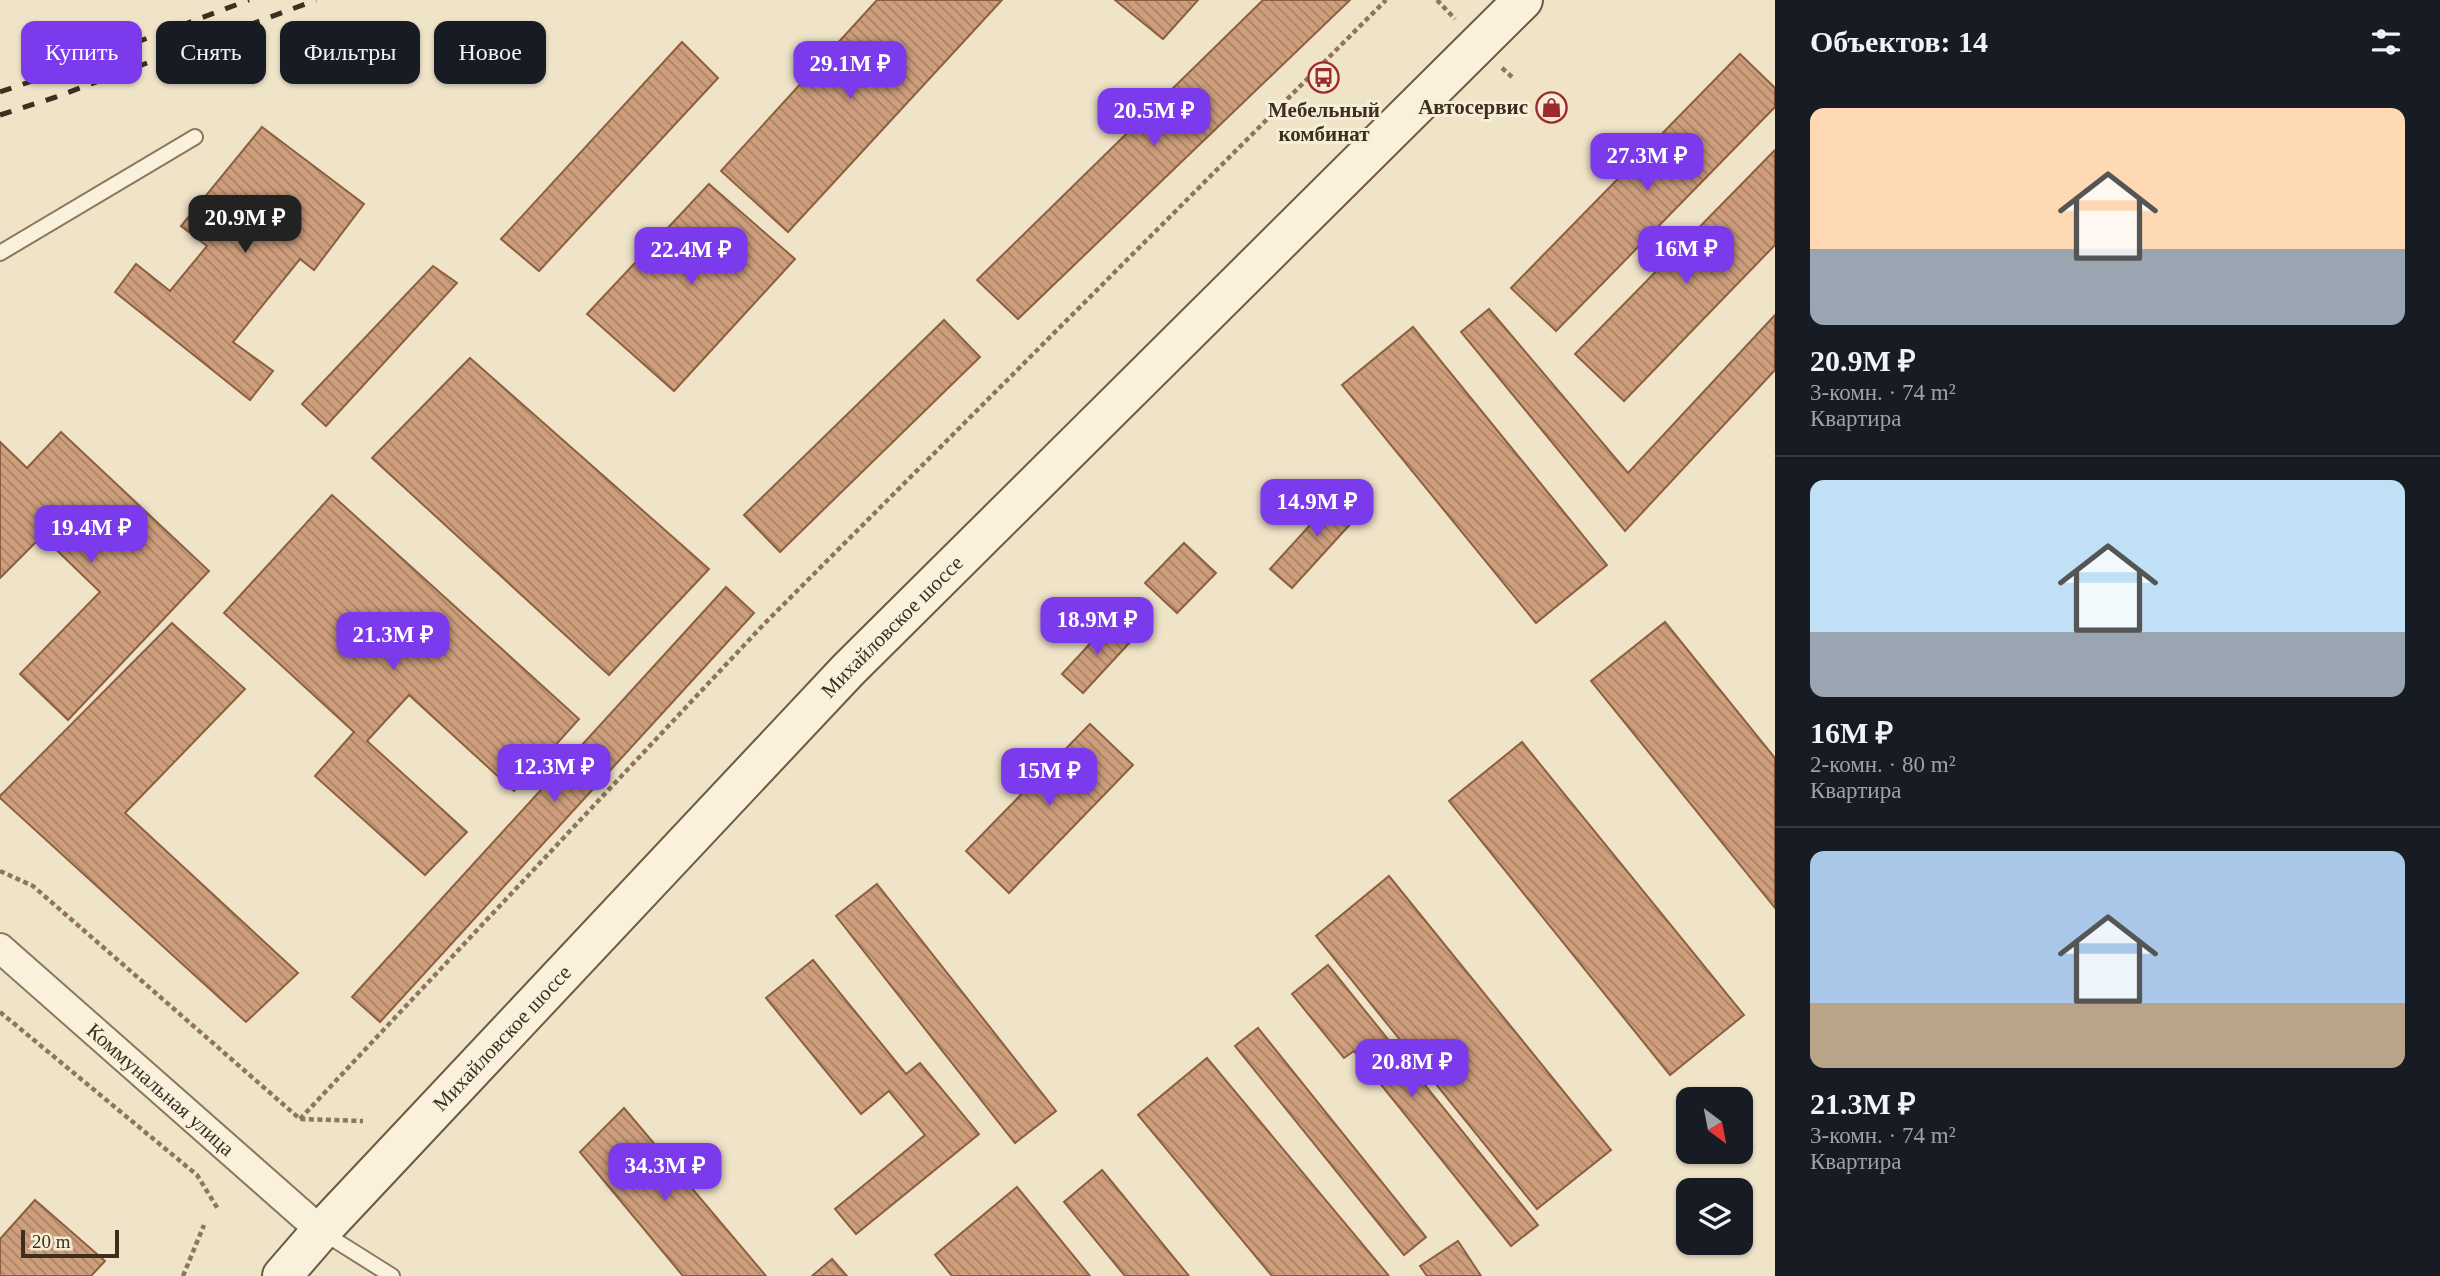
<!DOCTYPE html>
<html lang="ru">
<head>
<meta charset="utf-8">
<style>
  body { margin:0; font-family:"Times New Roman",serif; background:#20242c; color:#f1f3f6; height:100vh; display:flex; flex-direction:column; font-size:26px; white-space:nowrap }
  * { box-sizing:border-box; margin:0 }
  p { font-size:23px; color:#9ea1a6 }
  .icon { flex:none; width:38px; height:38px; fill:none; stroke:currentColor; stroke-width:2; stroke-linecap:round; stroke-linejoin:round }
  .map { position:relative; flex:1; overflow:hidden }
  .panel { display:flex; flex-direction:column; background:#171b24; width:665px }
  .panel>* { flex:none }
  .top-card { position:absolute; left:21px; top:21px; width:665px; height:63px; display:flex; gap:14px }
  .needle { width:46px; rotate:148deg }
  .controls { position:absolute; left:1676px; top:1087px; display:grid; gap:14px }
  .controls a { display:grid; place-items:center; width:77px; height:77px; border-radius:14px; background:#171b24; box-shadow:0 2px 5px #0004; font-size:35px }
  .scale { position:absolute; left:21px; bottom:18px; width:98px; box-sizing:border-box; padding-left:7px; border:4px solid #3d2e20; border-top:0; font-size:19px; line-height:24px; white-space:nowrap; color:#3d2e20; -webkit-text-stroke:5px #f7eed8; paint-order:stroke }
  .price { position:absolute; translate:-50% -60px; padding:0 16px; border-radius:14px; background:#7c3aed; color:#fff; font-size:23px; line-height:46px; filter:drop-shadow(0 2px 4px #0008) }
  .price::after { content:''; position:absolute; left:50%; top:42px; width:21px; height:16px; margin-left:-10px; background:inherit; clip-path:polygon(0 0,100% 0,50% 100%) }
  .price.selected { background:#222; color:#fff }
  ul { padding:0; list-style:none }
  li { display:grid; align-content:center; gap:14px; height:371px; padding:0 35px }
  li+li { border-top:2px solid #363941 }
  li span { display:grid; place-items:center; height:217px; border-radius:14px; color:#555 }
  li>.icon { margin-inline-start:auto }
  span .icon { width:126px; height:126px; fill:#fffc; stroke-width:1 }
  li b { font-size:30px }
  h2 { display:flex; justify-content:space-between; align-items:center; height:84px; padding:0 35px; font-size:30px }
  .pill { padding:0 24px; border-radius:14px; background:#171b24; box-shadow:0 2px 5px #0004; font-size:24px; line-height:63px }
  .pill.selected { background:#7c3aed; color:#fff }
  main { display:flex; flex:1; min-height:0 }
  .map>svg:first-child { display:block }
  .building { fill:url(#building-back-hatch); stroke:#8d5f41; stroke-width:2 }
  .lines { fill:none; stroke-linecap:round; stroke-linejoin:round }
  .lane-casing { stroke:#8d765c; stroke-width:18 }
  .street-casing { stroke:#8d765c; stroke-width:32 }
  .secondary-casing { stroke:#6f573f; stroke-width:42 }
  .path { stroke:#8d765c; stroke-width:4.5; stroke-dasharray:5 3.5; stroke-linecap:butt }
  .lane { stroke:#faf1dc; stroke-width:14 }
  .street { stroke:#faf1dc; stroke-width:28 }
  .secondary { stroke:#faf1dc; stroke-width:38 }
  .rail { stroke:#3d2e20; stroke-width:5; stroke-dasharray:12 12; stroke-linecap:butt }
  .labels { text-anchor:middle; dominant-baseline:central; stroke-width:6; stroke-linejoin:round; paint-order:stroke }
  .poi-label { font-size:21px; font-weight:bold; fill:#3d2e20; stroke:#f7eed8; text-anchor:end }
  .street-label { font-size:21px; fill:#3d2e20; stroke:#f7eed8 }
</style>
</head>
<body>
<main>
<div class="map">
<svg width="1775" height="1276" viewBox="0 0 1775 1276">
  <defs>
    <pattern id="building-back-hatch" width="6" height="6" patternUnits="userSpaceOnUse" patternTransform="scale(1.75)"><rect width="6" height="6" fill="#cf9f7d"/><path d="M-1 5l2 2M0 0l6 6M5-1l2 2" fill="none" stroke="#a98266"/></pattern>
  </defs>
  <rect width="100%" height="100%" fill="#f0e4c8"/>
  <g class="building">
    <polygon points="877,0 1002,0 788,232 721,171"/>
    <polygon points="1115,0 1198,0 1163,39"/>
    <polygon points="1263,0 1350,0 1018,319 977,280"/>
    <polygon points="682,42 718,78 539,271 501,239"/>
    <polygon points="1740,54 1775,88 1775,107 1556,331 1511,288"/>
    <polygon points="262,127 364,204 314,270 300,259 233,342 273,371 250,400 115,292 136,264 170,291 207,246 181,226"/>
    <polygon points="1775,150 1775,245 1624,401 1575,354"/>
    <polygon points="709,184 795,259 674,391 587,314"/>
    <polygon points="433,266 457,283 326,426 302,404"/>
    <polygon points="1489,309 1628,473 1775,315 1775,370 1625,531 1461,332"/>
    <polygon points="944,320 980,357 780,552 744,515"/>
    <polygon points="1413,327 1607,565 1536,623 1342,385"/>
    <polygon points="470,358 709,569 609,675 372,458"/>
    <polygon points="61,432 209,571 68,720 20,674 100,592 42,536 0,578 0,442 27,468"/>
    <polygon points="1342,490 1364,509 1292,588 1270,569"/>
    <polygon points="332,495 579,719 514,791 409,695 367,741 467,832 425,875 315,776 354,732 224,613"/>
    <polygon points="1184,543 1216,573 1177,613 1145,583"/>
    <polygon points="726,587 754,613 380,1022 352,997"/>
    <polygon points="1111,621 1132,640 1083,693 1062,674"/>
    <polygon points="1665,622 1775,758 1775,908 1591,681"/>
    <polygon points="172,623 245,689 125,813 298,973 246,1022 0,798 0,796"/>
    <polygon points="1090,724 1133,765 1009,893 966,851"/>
    <polygon points="1522,742 1744,1015 1670,1075 1449,801"/>
    <polygon points="1389,876 1611,1150 1537,1209 1316,936"/>
    <polygon points="877,884 1056,1111 1015,1143 836,916"/>
    <polygon points="813,960 906,1074 920,1063 979,1134 856,1234 835,1209 925,1135 889,1091 861,1114 766,998"/>
    <polygon points="1328,965 1538,1225 1511,1246 1354,1051 1344,1058 1292,994"/>
    <polygon points="1258,1028 1426,1237 1404,1255 1235,1046"/>
    <polygon points="1207,1058 1389,1276 1272,1276 1138,1115"/>
    <polygon points="624,1108 766,1276 683,1276 580,1152"/>
    <polygon points="1102,1170 1189,1276 1125,1276 1064,1202"/>
    <polygon points="1017,1187 1090,1276 952,1276 935,1255"/>
    <polygon points="35,1200 105,1261 91,1276 0,1276 0,1239"/>
    <polygon points="1458,1241 1481,1276 1427,1276 1420,1266"/>
    <polygon points="832,1259 847,1276 812,1276"/>
  </g>
  <g class="lines">
    <defs>
      <g id="lane">
        <polyline points="0,253 195,137"/>
        <polyline points="322,1232 392,1276"/>
      </g>
      <g id="street">
        <path id="s1" d="M0,948l321,283"/>
      </g>
      <g id="secondary">
        <path id="s2" d="M282,1276l39,-45 527,-561 675,-670"/>
      </g>
    </defs>
    <use href="#lane" class="lane-casing"/>
    <use href="#street" class="street-casing"/>
    <use href="#secondary" class="secondary-casing"/>
    <g class="path">
      <polyline points="1437,0 1455,19"/>
      <polyline points="1502,68 1512,77"/>
      <polyline points="0,871 33,886 300,1119 363,1121"/>
      <polyline points="0,1012 197,1175 218,1209"/>
      <polyline points="300,1119 764,624 1386,0"/>
      <polyline points="183,1276 204,1225"/>
    </g>
    <use href="#lane" class="lane"/>
    <use href="#street" class="street"/>
    <use href="#secondary" class="secondary"/>
    <g class="rail">
      <polyline points="0,92 44,77 249,0"/>
      <polyline points="0,115 56,97 316,0"/>
    </g>
  </g>
  <defs>
    <symbol id="bus-ring" viewBox="-11 -11 22 22"><circle r="9.5" fill="#f7eed8" stroke="#9e2a2b" stroke-width="1.5"/><path d="M-5-6H5V4H4V6H2V4H-2V6H-4V4H-5ZM-3.5-4V0h7V-4ZM-3.5 1.2v1.5H-2V1.2ZM2 1.2v1.5H3.5V1.2Z" fill="#9e2a2b"/></symbol>
    <symbol id="shop-ring" viewBox="-11 -11 22 22"><circle r="9.5" fill="#f7eed8" stroke="#9e2a2b" stroke-width="1.5"/><path d="M-5-2.5h2.3a2.7 3.5 0 0 1 5.4 0H5L5.5 6h-11ZM-1.5-2.5h3a1.5 2.3 0 0 0-3 0Z" fill="#9e2a2b"/></symbol>
  </defs>
  <g fill-rule="evenodd">
    <use href="#bus-ring" x="1306" y="60" width="35" height="35"/>
    <use href="#shop-ring" x="1534" y="90" width="35" height="35"/>
  </g>
  <g class="labels">
    <g class="poi-label">
      <text x="1528" y="107">Автосервис</text>
      <text x="1324" y="110" text-anchor="middle">Мебельный<tspan x="1324" dy="24">комбинат</tspan></text>
    </g>
    <g class="street-label">
      <text stroke="none"><textPath href="#s2" startOffset="891">Михайловское шоссе</textPath></text>
      <text stroke="none"><textPath href="#s2" startOffset="324">Михайловское шоссе</textPath></text>
      <text stroke="none"><textPath href="#s1" startOffset="214">Коммунальная улица</textPath></text>
    </g>
  </g>
</svg>
<div class="controls">
<a><svg class="needle" viewBox="-14 -14 28 28"><path d="M0-13l5 13h-10z" fill="#e53935"/><path d="M0 13l5-13h-10z" fill="#9ea1a6"/></svg></a>
<a><svg class="icon" aria-label="layers" viewBox="0 0 24 24"><path d="M12 4l9 5-9 5-9-5zM3 14l9 5 9-5"/></svg></a>
</div>
<div class="scale">20 m</div>
<b class="price" style="left:850px;top:101px">29.1M ₽</b>
<b class="price" style="left:1154px;top:148px">20.5M ₽</b>
<b class="price" style="left:1647px;top:193px">27.3M ₽</b>
<b class="price selected" style="left:245px;top:255px">20.9M ₽</b>
<b class="price" style="left:1686px;top:286px">16M ₽</b>
<b class="price" style="left:691px;top:287px">22.4M ₽</b>
<b class="price" style="left:1317px;top:539px">14.9M ₽</b>
<b class="price" style="left:91px;top:565px">19.4M ₽</b>
<b class="price" style="left:1097px;top:657px">18.9M ₽</b>
<b class="price" style="left:393px;top:672px">21.3M ₽</b>
<b class="price" style="left:554px;top:804px">12.3M ₽</b>
<b class="price" style="left:1049px;top:808px">15M ₽</b>
<b class="price" style="left:1412px;top:1099px">20.8M ₽</b>
<b class="price" style="left:665px;top:1203px">34.3M ₽</b>
<div class="top-card">
<a class="pill selected">Купить</a>
<a class="pill">Снять</a>
<a class="pill">Фильтры</a>
<a class="pill">Новое</a>
</div>
</div>
<section class="panel">
<h2>Объектов: 14<svg class="icon" aria-label="filters" viewBox="0 0 24 24"><path d="M4 7h16M4 17h16"/><circle cx="9" cy="7" r="2"/><circle cx="15" cy="17" r="2"/></svg></h2>
<ul>
<li><span style="background:linear-gradient(#ffd9b3 65%,#9aa5b1 0)"><svg class="icon" aria-label="home" viewBox="0 0 24 24"><path d="M3 11l9-7 9 7M6 9v11h12V9"/></svg></span><div><b>20.9M ₽</b><p>3-комн. · 74 m²</p><p>Квартира</p></div></li>
<li><span style="background:linear-gradient(#bfe0f5 70%,#9aa5b1 0)"><svg class="icon" aria-label="home" viewBox="0 0 24 24"><path d="M3 11l9-7 9 7M6 9v11h12V9"/></svg></span><div><b>16M ₽</b><p>2-комн. · 80 m²</p><p>Квартира</p></div></li>
<li><span style="background:linear-gradient(#a9c7e8 70%,#b9a48a 0)"><svg class="icon" aria-label="home" viewBox="0 0 24 24"><path d="M3 11l9-7 9 7M6 9v11h12V9"/></svg></span><div><b>21.3M ₽</b><p>3-комн. · 74 m²</p><p>Квартира</p></div></li>
</ul>
</section>
</main>
</body>
</html>
